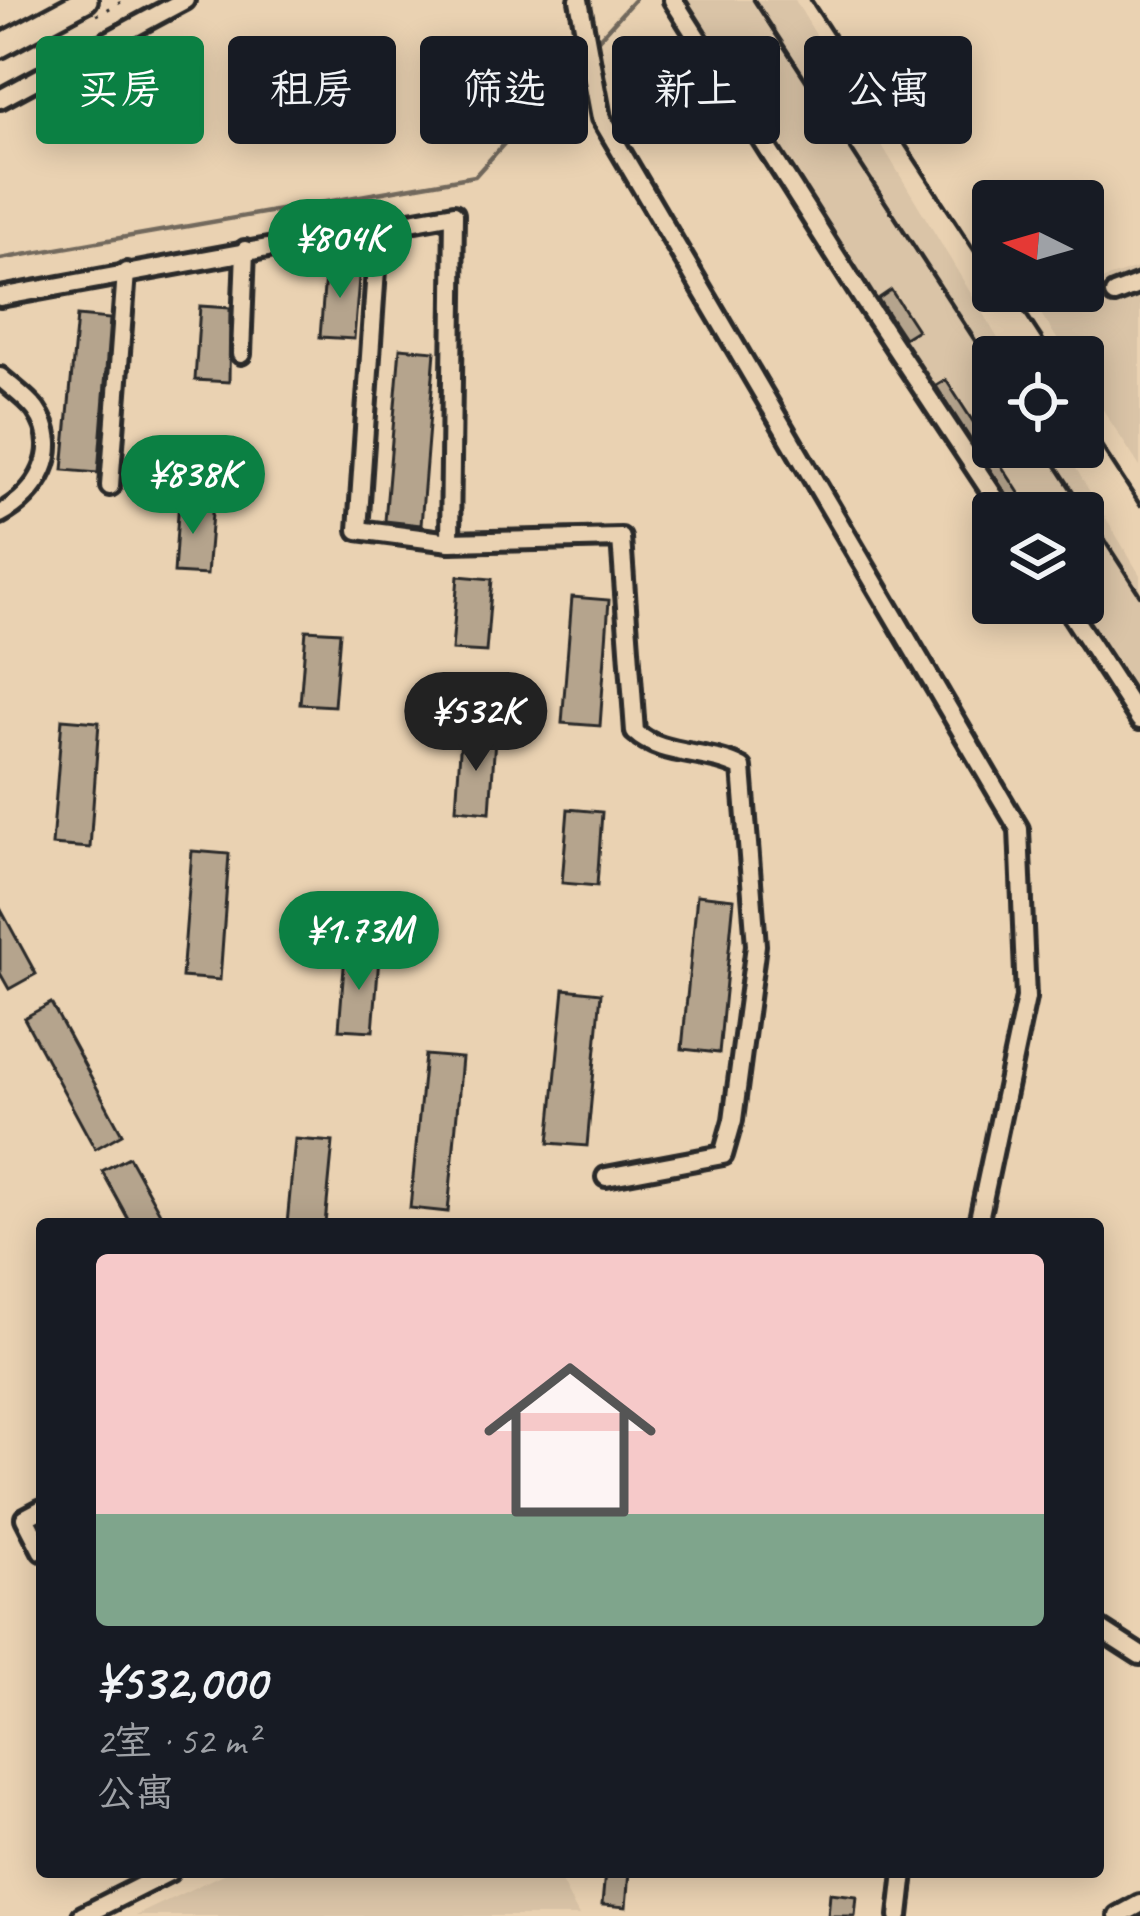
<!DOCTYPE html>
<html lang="zh">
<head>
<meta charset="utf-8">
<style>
  body { margin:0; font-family:Caveat,"LXGW WenKai TC",sans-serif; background:#242831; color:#f1f3f6; height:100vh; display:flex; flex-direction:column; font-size:45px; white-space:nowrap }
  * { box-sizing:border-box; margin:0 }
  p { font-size:39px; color:#9ea1a6 }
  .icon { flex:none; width:66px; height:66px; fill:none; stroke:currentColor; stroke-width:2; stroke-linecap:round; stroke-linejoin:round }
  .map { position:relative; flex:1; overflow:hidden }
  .panel { position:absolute; left:36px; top:1218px; width:1068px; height:660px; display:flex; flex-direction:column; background:#171b24; border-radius:12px; box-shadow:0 6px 30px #0003 }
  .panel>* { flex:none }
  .banner { position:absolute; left:36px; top:36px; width:1068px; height:108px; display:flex; gap:24px }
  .needle { width:78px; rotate:275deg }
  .controls { position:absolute; left:972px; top:180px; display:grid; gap:24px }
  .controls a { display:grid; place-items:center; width:132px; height:132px; border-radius:12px; background:#171b24; box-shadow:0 6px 30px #0003; font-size:60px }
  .price { position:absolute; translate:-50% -102px; padding:0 27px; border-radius:42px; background:#0b8043; color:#fff; font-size:39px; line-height:78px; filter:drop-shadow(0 3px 6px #0008) }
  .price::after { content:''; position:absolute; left:50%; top:72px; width:36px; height:27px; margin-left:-18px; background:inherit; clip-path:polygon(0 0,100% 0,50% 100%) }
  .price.selected { background:#222; color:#fff }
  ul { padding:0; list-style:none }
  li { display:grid; align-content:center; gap:24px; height:636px; padding:0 60px }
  li span { display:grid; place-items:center; height:372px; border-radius:12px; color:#555 }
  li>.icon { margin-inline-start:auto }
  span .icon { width:216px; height:216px; fill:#fffc; stroke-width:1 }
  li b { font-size:51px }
  .tag { padding:0 42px; border-radius:12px; background:#171b24; box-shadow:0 6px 30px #0003; font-size:42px; line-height:108px }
  .tag.selected { background:#0b8043; color:#fff }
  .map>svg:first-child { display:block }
  .built { fill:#dac4a7 }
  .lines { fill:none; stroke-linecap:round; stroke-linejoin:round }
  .stream { stroke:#72695d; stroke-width:4.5 }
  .building { fill:#b5a48d; stroke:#2b2b2b; stroke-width:3 }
  .minor-casing { stroke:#2b2b2b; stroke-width:26 }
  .major-casing { stroke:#2b2b2b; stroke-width:30 }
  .path { stroke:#2b2b2b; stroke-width:3; stroke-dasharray:3 9; stroke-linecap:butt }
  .minor { stroke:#ead2b2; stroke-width:16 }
  .major { stroke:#ead2b2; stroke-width:21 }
  .rail { stroke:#2b2b2b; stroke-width:4.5 }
</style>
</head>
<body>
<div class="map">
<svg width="1140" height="1916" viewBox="0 0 1140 1916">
  <rect width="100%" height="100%" fill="#ead2b2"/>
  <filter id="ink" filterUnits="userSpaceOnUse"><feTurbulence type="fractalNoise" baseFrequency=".00833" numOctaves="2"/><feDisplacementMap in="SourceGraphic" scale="24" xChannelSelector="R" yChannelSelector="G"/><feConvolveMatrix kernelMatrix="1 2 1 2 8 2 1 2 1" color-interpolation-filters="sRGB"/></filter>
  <g filter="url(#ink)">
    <g class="built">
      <polygon points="661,0 795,0 1009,357 993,357 993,447 1063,447 1140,575 1140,733 1056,603 1083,603 1083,513 998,513 922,394 913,395 809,238"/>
      <polygon points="1140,267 1140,467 1083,379 1083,357 1069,357 1041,314 1104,279"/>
      <polygon points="227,1872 556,1872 579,1916 135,1916"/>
    </g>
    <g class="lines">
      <g class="stream">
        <polyline points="594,44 634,0"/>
        <polyline points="0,259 475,176 582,57"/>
      </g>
    </g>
    <g class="building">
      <polygon points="326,263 360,266 354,339 320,337"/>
      <polygon points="891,290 917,330 904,338 878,299"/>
      <polygon points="200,306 230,308 229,382 195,380"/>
      <polygon points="77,316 110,319 98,473 63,470"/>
      <polygon points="400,348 435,351 421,525 385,521"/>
      <polygon points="946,380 1032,513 1018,513 936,386"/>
      <polygon points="179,499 213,501 207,575 174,573"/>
      <polygon points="458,576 492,579 486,652 452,650"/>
      <polygon points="572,597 609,600 600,726 562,723"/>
      <polygon points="306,630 340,632 334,706 300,704"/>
      <polygon points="62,719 99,722 90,848 52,845"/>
      <polygon points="461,736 495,738 490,812 456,809"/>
      <polygon points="568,809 602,812 597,886 562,883"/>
      <polygon points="192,851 229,854 220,980 182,977"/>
      <polygon points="697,895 734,899 719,1053 682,1049"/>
      <polygon points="0,908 36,974 9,989 0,973"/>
      <polygon points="345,955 379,958 373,1031 339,1029"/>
      <polygon points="564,989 601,993 587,1146 549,1143"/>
      <polygon points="51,1003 122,1134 95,1149 24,1018"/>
      <polygon points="425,1055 462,1058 448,1212 410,1208"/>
      <polygon points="295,1139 333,1142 325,1224 287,1224"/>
      <polygon points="129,1157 166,1224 131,1224 102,1171"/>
      <polygon points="605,1872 629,1872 626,1907 602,1905"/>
      <polygon points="830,1893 857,1896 855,1916 828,1916"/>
    </g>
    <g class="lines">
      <defs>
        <g id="minor">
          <polyline points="579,0 601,118 1019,829 1026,998 978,1224"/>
          <polyline points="673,0 863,299 1005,513"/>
          <polyline points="0,99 185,0"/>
          <polyline points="379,226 358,530 450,542"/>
          <polyline points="1114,294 1140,284"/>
          <path d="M0,297l454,-83 -4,328 171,-4 14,194c26,25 74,18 107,36l14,177 -23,175 -10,35 -117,22"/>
          <polyline points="241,354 245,250"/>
          <path d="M0,377c11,10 27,21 36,33 29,41 1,84 -36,104"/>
          <polyline points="110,486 126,272"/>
          <polyline points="1064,603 1140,720"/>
          <polyline points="42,1509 25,1518 42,1551"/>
          <polyline points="1098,1628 1140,1655"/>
          <polyline points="82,1916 169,1872"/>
          <polyline points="899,1916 904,1872"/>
          <polyline points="1118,1916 1140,1904"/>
        </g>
        <polyline id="major" points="0,46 86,0"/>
      </defs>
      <use href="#minor" class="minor-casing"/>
      <use href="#major" class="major-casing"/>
      <polyline class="path" points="97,15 125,0"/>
      <use href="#minor" class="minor"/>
      <use href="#major" class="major"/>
      <g class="rail">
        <polyline points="754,0 993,368"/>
        <polyline points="811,0 993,279"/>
        <polyline points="1011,291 1054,357"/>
        <polyline points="1083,418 1140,505"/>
        <polyline points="1044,447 1140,595"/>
      </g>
    </g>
  </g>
</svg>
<div class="controls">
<a><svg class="needle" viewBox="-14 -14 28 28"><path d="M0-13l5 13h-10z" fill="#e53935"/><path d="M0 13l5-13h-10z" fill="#9ea1a6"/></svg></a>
<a><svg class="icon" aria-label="locate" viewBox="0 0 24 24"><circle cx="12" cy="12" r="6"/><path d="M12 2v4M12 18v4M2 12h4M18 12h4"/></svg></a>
<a><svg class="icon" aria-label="layers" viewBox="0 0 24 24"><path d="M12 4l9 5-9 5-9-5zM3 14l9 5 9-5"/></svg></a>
</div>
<b class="price" style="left:340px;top:301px">¥804K</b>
<b class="price" style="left:193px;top:537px">¥838K</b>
<b class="price selected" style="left:476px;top:774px">¥532K</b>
<b class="price" style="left:359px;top:993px">¥1.73M</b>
<div class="banner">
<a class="tag selected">买房</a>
<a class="tag">租房</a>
<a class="tag">筛选</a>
<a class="tag">新上</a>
<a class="tag">公寓</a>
</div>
<section class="panel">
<ul>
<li><span style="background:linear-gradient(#f6c9c9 70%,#7fa58c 0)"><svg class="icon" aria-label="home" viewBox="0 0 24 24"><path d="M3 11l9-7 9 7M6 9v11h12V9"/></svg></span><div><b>¥532,000</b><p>2室 · 52 m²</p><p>公寓</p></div></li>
</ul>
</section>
</div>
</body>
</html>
